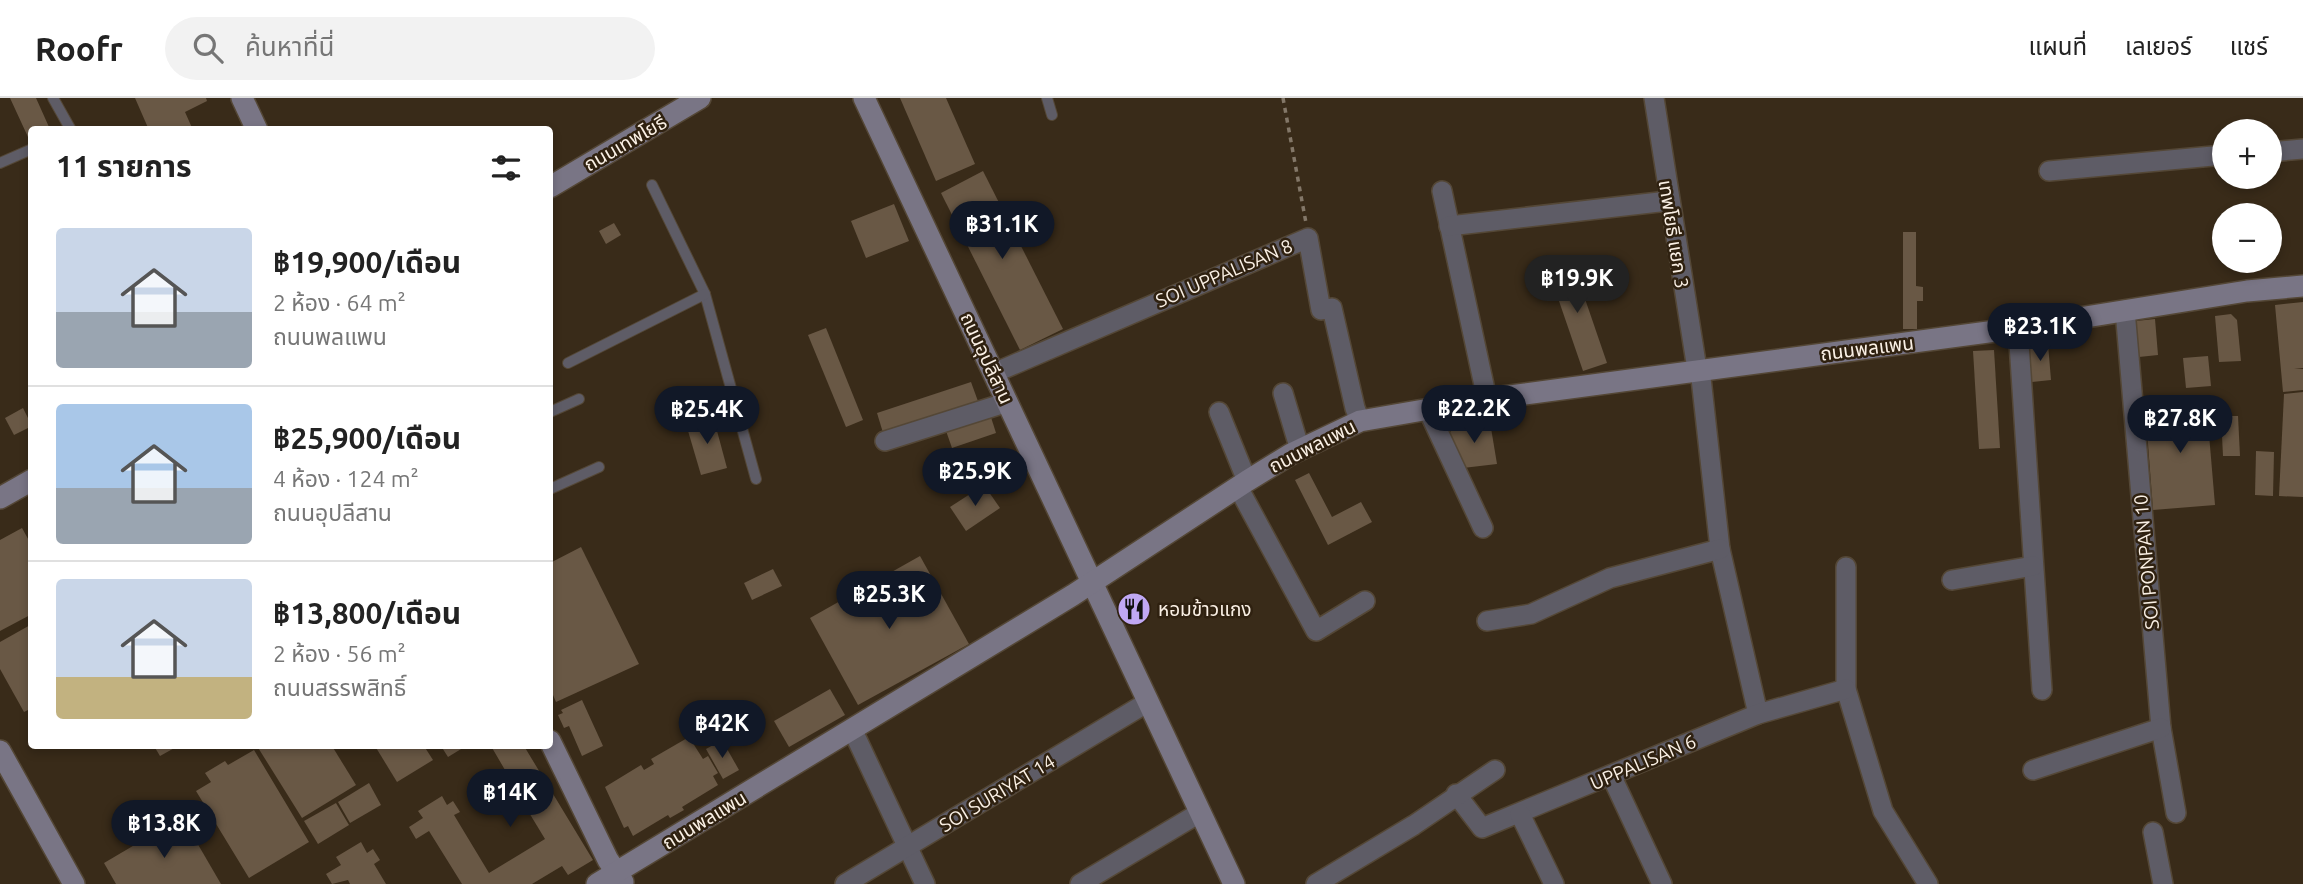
<!DOCTYPE html>
<html lang="th">
<head>
<meta charset="utf-8">
<style>
  body { margin:0; font-family:Ubuntu,"Noto Sans Thai",sans-serif; background:#f2f2f2; color:#222; height:100vh; display:flex; flex-direction:column; font-size:26px; white-space:nowrap }
  * { box-sizing:border-box; margin:0 }
  p { font-size:23px; color:#767676 }
  .icon { flex:none; width:38px; height:38px; fill:none; stroke:currentColor; stroke-width:2; stroke-linecap:round; stroke-linejoin:round }
  .map { position:relative; flex:1; overflow:hidden }
  .details { position:absolute; left:28px; top:28px; width:525px; height:623px; display:flex; flex-direction:column; background:#fff; border-radius:7px; box-shadow:0 4px 10px #0003 }
  .details>* { flex:none }
  .controls { position:absolute; left:2212px; top:21px; display:grid; gap:14px }
  .controls a { display:grid; place-items:center; width:70px; height:70px; border-radius:50%; background:#fff; box-shadow:0 4px 10px #0003; font-size:35px }
  .price { position:absolute; translate:-50% -60px; padding:0 16px; border-radius:24px; background:#111827; color:#fff; font-size:23px; line-height:46px; filter:drop-shadow(0 2px 4px #0008) }
  .price::after { content:''; position:absolute; left:50%; top:42px; width:21px; height:16px; margin-left:-10px; background:inherit; clip-path:polygon(0 0,100% 0,50% 100%) }
  .price.on { background:#222; color:#fff }
  ul { padding:0; list-style:none }
  li { display:flex; align-items:center; gap:21px; height:175px; padding:0 28px }
  li+li { border-top:2px solid #e0e0e0 }
  li span { display:grid; place-items:center; flex:none; width:196px; height:140px; border-radius:7px; color:#555 }
  li>.icon { margin-inline-start:auto }
  span .icon { width:84px; height:84px; fill:#fffc; stroke-width:1 }
  li b { font-size:30px }
  h2 { display:flex; justify-content:space-between; align-items:center; height:84px; padding:0 28px; font-size:30px }
  header { display:flex; align-items:center; gap:42px; box-sizing:border-box; height:98px; padding:0 35px; background:#fff; border-bottom:2px solid #e0e0e0 }
  header strong { font-size:33px }
  nav { display:flex; gap:38px; margin-inline-start:auto; font-size:24px }
  .search { width:490px; height:63px; background:#f2f2f2; display:flex; align-items:center; gap:18px; box-sizing:border-box; padding:0 24px; border-radius:38px; color:#767676; font-size:26px }
  .map>svg:first-child { display:block }
  .building { fill:#695845 }
  .lines { fill:none; stroke-linecap:round; stroke-linejoin:round }
  .lane-casing { stroke:#544736; stroke-width:12 }
  .street-casing { stroke:#544736; stroke-width:22 }
  .secondary-casing { stroke:#544736; stroke-width:24 }
  .path { stroke:#837768; stroke-width:3.5; stroke-dasharray:5 5; stroke-linecap:butt }
  .lane { stroke:#5e5c66; stroke-width:10 }
  .street { stroke:#5e5c66; stroke-width:19 }
  .secondary { stroke:#797585; stroke-width:21 }
  .labels { text-anchor:middle; dominant-baseline:central; stroke-width:5; stroke-linejoin:round; paint-order:stroke }
  .street-label { font-size:19px; fill:#faf0e5; stroke:#2f2110 }
  .poi-label { font-size:19px; fill:#faf0e5; stroke:#2f2110; text-anchor:start }
</style>
</head>
<body>
<header>
<strong>Roofr</strong>
<div class="search"><svg class="icon" aria-label="search" viewBox="0 0 24 24"><circle cx="10" cy="10" r="6"/><path d="M15 15l6 6"/></svg>ค้นหาที่นี่</div>
<nav><a>แผนที่</a><a>เลเยอร์</a><a>แชร์</a></nav>
</header>
<div class="map">
<svg width="2303" height="786" viewBox="0 0 2303 786">
  <rect width="100%" height="100%" fill="#392b19"/>
  <g class="building">
    <polygon points="10,0 36,0 49,29 32,32 32,38 28,39"/>
    <polygon points="135,0 206,0 207,3 185,14 193,32 149,32"/>
    <polygon points="900,0 946,0 975,66 936,83"/>
    <polygon points="983,73 1063,231 1020,252 941,95"/>
    <polygon points="894,106 909,143 866,160 851,123"/>
    <polygon points="614,125 621,137 606,146 599,133"/>
    <polygon points="1903,134 1916,134 1916,188 1923,189 1923,203 1917,203 1917,231 1903,231"/>
    <polygon points="1571,160 1607,265 1583,273 1547,168"/>
    <polygon points="2303,204 2303,270 2294,271 2303,271 2303,292 2283,294 2275,207"/>
    <polygon points="2231,216 2237,222 2241,263 2219,264 2215,218"/>
    <polygon points="2155,221 2158,257 2139,259 2136,223"/>
    <polygon points="826,230 863,322 846,329 808,237"/>
    <polygon points="2048,246 2051,282 2032,284 2028,248"/>
    <polygon points="1994,252 2000,350 1979,351 1973,253"/>
    <polygon points="2208,258 2211,288 2186,290 2183,260"/>
    <polygon points="971,284 979,306 884,338 877,315"/>
    <polygon points="2303,294 2303,399 2279,398 2284,296"/>
    <polygon points="2206,301 2215,407 2153,412 2145,306"/>
    <polygon points="23,310 32,328 14,337 5,320"/>
    <polygon points="990,316 996,335 952,350 945,330"/>
    <polygon points="713,318 727,370 701,377 686,326"/>
    <polygon points="2221,318 2238,318 2240,358 2223,358"/>
    <polygon points="1490,324 1497,366 1463,370 1447,338 1454,329"/>
    <polygon points="2256,353 2274,354 2273,398 2255,397"/>
    <polygon points="1309,375 1332,419 1361,404 1372,424 1328,447 1295,382"/>
    <polygon points="984,387 1000,410 966,433 950,409"/>
    <polygon points="22,430 32,448 32,516 0,533 0,442"/>
    <polygon points="581,449 639,566 556,604 550,590 550,465"/>
    <polygon points="920,458 969,546 858,607 810,520"/>
    <polygon points="773,471 782,488 752,502 744,485"/>
    <polygon points="32,526 32,610 24,614 0,571 0,544"/>
    <polygon points="830,591 845,617 789,649 774,623"/>
    <polygon points="582,602 603,648 582,658 569,628 564,630 558,617 563,615 561,612"/>
    <polygon points="689,639 703,661 708,658 718,675 713,678 718,687 682,709 684,712 670,720 668,717 633,738 628,728 624,730 605,689 641,667 644,672 654,666 651,661"/>
    <polygon points="722,642 739,672 723,681 706,651"/>
    <polygon points="154,648 178,648 160,658"/>
    <polygon points="257,648 332,648 356,687 302,720"/>
    <polygon points="375,648 424,648 433,662 397,684"/>
    <polygon points="441,648 466,648 448,659"/>
    <polygon points="491,648 524,648 593,762 568,777 562,768 532,786 462,786 429,733 416,741 409,729 423,720 418,713 442,698 447,707 453,703 460,714 454,717 489,775 545,741 511,685 498,693 491,681 505,672"/>
    <polygon points="254,652 309,744 249,780 196,693 211,684 205,675 225,663 228,667"/>
    <polygon points="369,685 381,707 350,725 338,704"/>
    <polygon points="336,705 349,727 318,746 304,723"/>
    <polygon points="182,719 221,786 116,786 104,765"/>
    <polygon points="361,744 367,755 373,751 380,762 374,766 386,786 350,786 348,782 332,786 326,776 341,767 336,759"/>
  </g>
  <g class="lines">
    <defs>
      <g id="lane">
        <polyline points="53,0 71,32"/>
        <polyline points="1047,0 1052,17"/>
        <polyline points="0,65 32,51"/>
        <polyline points="652,87 705,196 756,381"/>
        <polyline points="568,265 705,196"/>
        <polyline points="550,314 579,301"/>
        <polyline points="550,391 599,369"/>
      </g>
      <g id="street">
        <polyline points="1654,0 1697,271"/>
        <polyline points="2270,54 2303,51"/>
        <polyline points="2049,73 2224,57"/>
        <polyline points="1442,93 1487,301"/>
        <polyline points="1449,128 1668,103"/>
        <polyline points="2125,212 2161,630 2176,715"/>
        <polyline points="2018,230 2042,592"/>
        <polyline points="1700,271 1720,451 1758,616"/>
        <polyline points="994,275 1308,140 1321,212 1332,210 1355,310 1360,323"/>
        <polyline points="1283,295 1300,352"/>
        <polyline points="1428,312 1483,430"/>
        <polyline points="1219,314 1247,383"/>
        <polyline points="885,343 1008,304"/>
        <polyline points="1238,389 1316,533 1365,503"/>
        <polyline points="1846,469 1846,591 1883,713 1928,786"/>
        <polyline points="1952,482 2033,468"/>
        <polyline points="1487,523 1531,516 1610,480 1720,451"/>
        <polyline points="853,633 925,786"/>
        <polyline points="2033,672 2161,630"/>
        <polyline points="1611,677 1662,786"/>
        <polyline points="1456,696 1482,730 1758,616 1846,591"/>
        <polyline points="1520,716 1554,786"/>
        <polyline points="2153,734 2163,786"/>
        <polyline points="845,786 1148,604"/>
        <polyline points="1080,786 1201,714"/>
        <polyline points="1316,786 1414,727 1495,672"/>
      </g>
      <g id="secondary">
        <polyline points="242,0 257,32"/>
        <polyline points="864,0 1234,786"/>
        <polyline points="550,89 700,0"/>
        <polyline points="0,400 32,382"/>
        <polyline points="550,643 608,762 623,784"/>
        <polyline points="0,653 74,786"/>
        <polyline points="597,786 1073,497 1247,383 1291,356 1360,323 1487,301 2018,230 2247,193 2303,188"/>
      </g>
    </defs>
    <use href="#lane" class="lane-casing"/>
    <use href="#street" class="street-casing"/>
    <use href="#secondary" class="secondary-casing"/>
    <polyline class="path" points="1283,0 1306,125"/>
    <use href="#lane" class="lane"/>
    <use href="#street" class="street"/>
    <use href="#secondary" class="secondary"/>
  </g>
  <defs>
    <symbol id="restaurant-disc" viewBox="-11 -11 22 22"><circle r="9.5" fill="#c0a8f4" stroke="#2f2110"/><path d="M-5-6h1v4h1v-4h1v4h1v-4h1v5L-1.5 .5V6h-2V.5L-5-1ZM5-6V6H3V1.5H1.5Q1.5-4 5-6Z" fill="#111"/></symbol>
  </defs>
  <g fill-rule="evenodd">
    <use href="#restaurant-disc" x="1115" y="492" width="38" height="38"/>
  </g>
  <g class="labels">
    <g class="street-label">
      <text transform="translate(625 45) rotate(-30)">ถนนเทพโยธี</text>
      <text transform="translate(1674 136) rotate(81)">เทพโยธี แยก 3</text>
      <text transform="translate(1224 175) rotate(-23)">SOI UPPALISAN 8</text>
      <text transform="translate(1867 250) rotate(-7)">ถนนพลแพน</text>
      <text transform="translate(987 260) rotate(65)">ถนนอุปลีสาน</text>
      <text transform="translate(1312 348) rotate(-27)">ถนนพลแพน</text>
      <text transform="translate(2146 464) rotate(-95)">SOI PONPAN 10</text>
      <text transform="translate(1643 664) rotate(-23)">UPPALISAN 6</text>
      <text transform="translate(997 695) rotate(-31)">SOI SURIYAT 14</text>
      <text transform="translate(704 722) rotate(-31)">ถนนพลแพน</text>
    </g>
    <g class="poi-label">
      <text x="1158" y="511">หอมข้าวแกง</text>
    </g>
  </g>
</svg>
<div class="controls">
<a>+</a>
<a>−</a>
</div>
<b class="price" style="left:1002px;top:163px">฿31.1K</b>
<b class="price on" style="left:1577px;top:217px">฿19.9K</b>
<b class="price" style="left:2040px;top:265px">฿23.1K</b>
<b class="price" style="left:1474px;top:347px">฿22.2K</b>
<b class="price" style="left:707px;top:348px">฿25.4K</b>
<b class="price" style="left:2180px;top:357px">฿27.8K</b>
<b class="price" style="left:975px;top:410px">฿25.9K</b>
<b class="price" style="left:889px;top:533px">฿25.3K</b>
<b class="price" style="left:722px;top:662px">฿42K</b>
<b class="price" style="left:510px;top:731px">฿14K</b>
<b class="price" style="left:164px;top:762px">฿13.8K</b>
<section class="details">
<h2>11 รายการ<svg class="icon" aria-label="filters" viewBox="0 0 24 24"><path d="M4 7h16M4 17h16"/><circle cx="9" cy="7" r="2"/><circle cx="15" cy="17" r="2"/></svg></h2>
<ul>
<li><span style="background:linear-gradient(#c9d6e8 60%,#9aa5b1 0)"><svg class="icon" aria-label="home" viewBox="0 0 24 24"><path d="M3 11l9-7 9 7M6 9v11h12V9"/></svg></span><div><b>฿19,900/เดือน</b><p>2 ห้อง · 64 m²</p><p>ถนนพลแพน</p></div></li>
<li><span style="background:linear-gradient(#a9c7e8 60%,#9aa5b1 0)"><svg class="icon" aria-label="home" viewBox="0 0 24 24"><path d="M3 11l9-7 9 7M6 9v11h12V9"/></svg></span><div><b>฿25,900/เดือน</b><p>4 ห้อง · 124 m²</p><p>ถนนอุปลีสาน</p></div></li>
<li><span style="background:linear-gradient(#c9d6e8 70%,#c2b280 0)"><svg class="icon" aria-label="home" viewBox="0 0 24 24"><path d="M3 11l9-7 9 7M6 9v11h12V9"/></svg></span><div><b>฿13,800/เดือน</b><p>2 ห้อง · 56 m²</p><p>ถนนสรรพสิทธิ์</p></div></li>
</ul>
</section>
</div>
</body>
</html>
